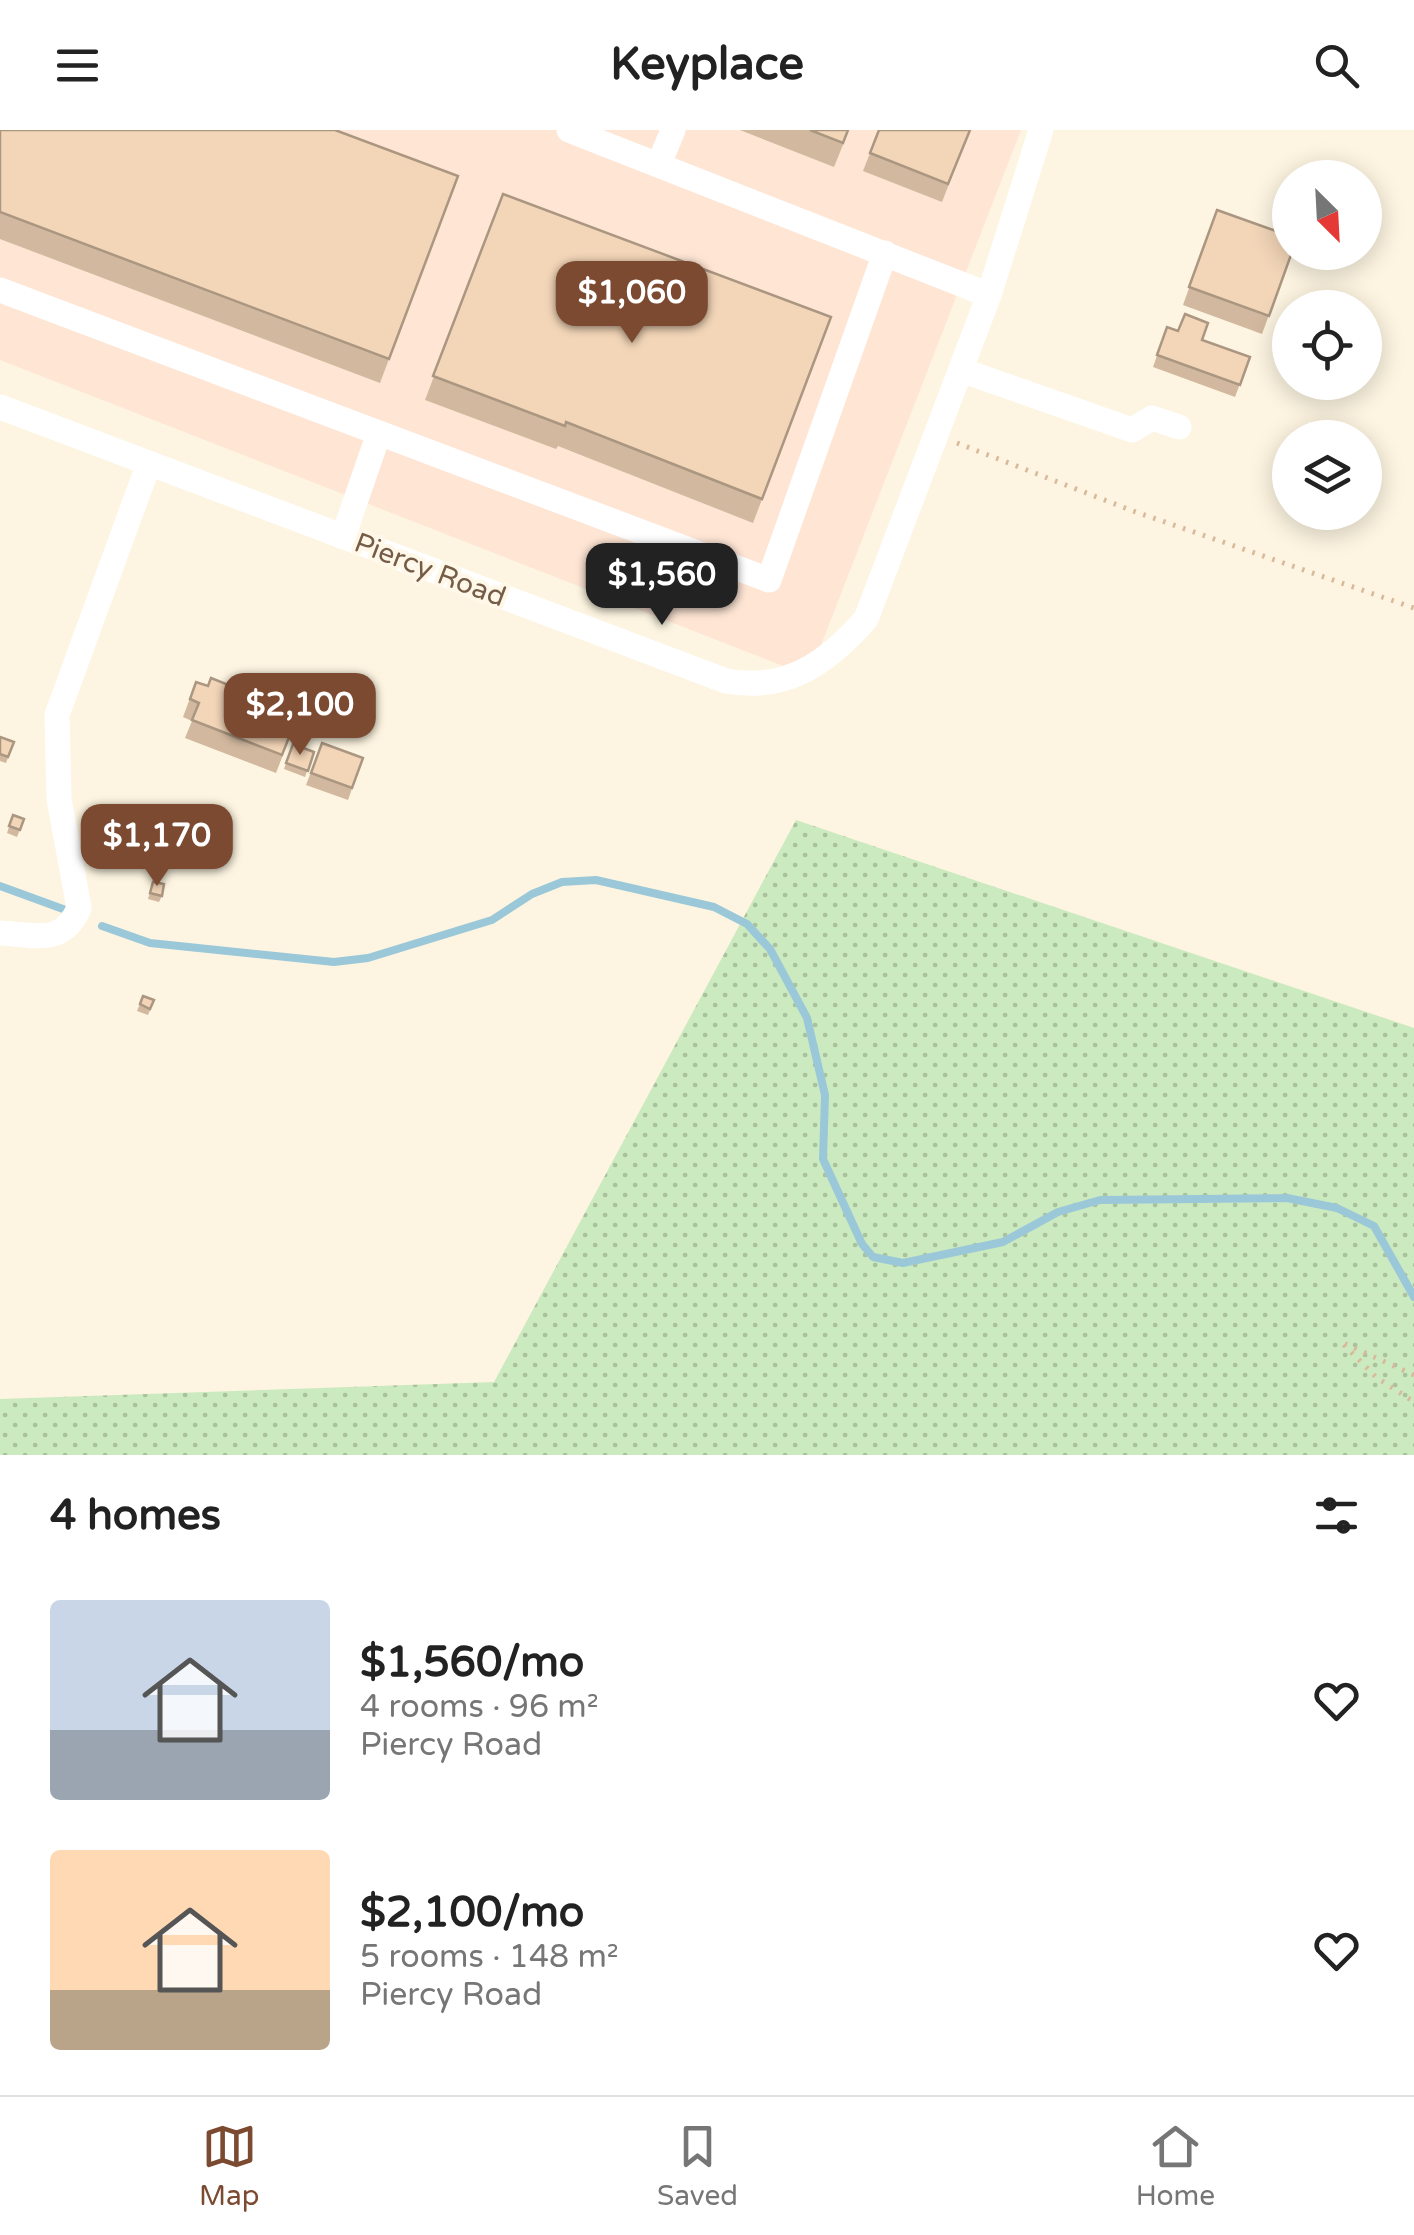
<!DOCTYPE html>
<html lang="en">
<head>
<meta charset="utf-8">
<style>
  body { margin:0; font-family:"Varela Round",sans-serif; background:#f6f6f6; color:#222; height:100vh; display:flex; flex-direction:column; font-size:38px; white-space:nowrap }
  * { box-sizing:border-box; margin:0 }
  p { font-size:32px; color:#767676 }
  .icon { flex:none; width:55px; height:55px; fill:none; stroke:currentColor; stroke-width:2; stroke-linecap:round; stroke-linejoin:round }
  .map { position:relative; height:1325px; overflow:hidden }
  .side { display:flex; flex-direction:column; background:#fff; flex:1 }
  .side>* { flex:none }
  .needle { width:65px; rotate:156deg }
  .buttons { position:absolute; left:1272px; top:30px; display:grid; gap:20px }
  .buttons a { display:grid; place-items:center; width:110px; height:110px; border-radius:50%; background:#fff; box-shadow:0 5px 25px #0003; font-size:50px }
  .price { position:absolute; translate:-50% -85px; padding:0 22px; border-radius:20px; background:#7c4a30; color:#fff; font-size:32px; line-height:65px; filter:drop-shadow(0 2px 5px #0008) }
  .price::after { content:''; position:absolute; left:50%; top:60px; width:30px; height:22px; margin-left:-15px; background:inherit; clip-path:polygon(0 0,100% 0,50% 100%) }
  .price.selected { background:#222; color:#fff }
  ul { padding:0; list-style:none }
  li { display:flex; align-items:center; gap:30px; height:250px; padding:0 50px }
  li span { display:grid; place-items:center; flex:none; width:280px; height:200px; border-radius:10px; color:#555 }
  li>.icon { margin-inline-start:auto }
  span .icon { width:120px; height:120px; fill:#fffc; stroke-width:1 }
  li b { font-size:42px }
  h2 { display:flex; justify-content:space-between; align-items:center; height:120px; padding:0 50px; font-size:42px }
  header { display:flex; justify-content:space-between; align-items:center; height:130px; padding:0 50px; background:#fff; font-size:45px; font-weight:700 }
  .tab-bar { display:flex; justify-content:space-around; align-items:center; height:140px; border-top:2px solid #e0e0e0; background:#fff; font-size:28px; color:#767676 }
  .tab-bar a { display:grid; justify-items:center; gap:5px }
  .tab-bar .selected { color:#7c4a30 }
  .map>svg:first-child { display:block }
  .commercial { fill:#fee5d4 }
  .grass { fill:url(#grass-dots) }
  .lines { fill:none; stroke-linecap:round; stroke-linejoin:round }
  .stream { stroke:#9bc8d9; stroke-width:8 }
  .path { stroke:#d8b99b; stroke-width:5; stroke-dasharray:2.5 8; stroke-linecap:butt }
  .minor { stroke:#fff; stroke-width:25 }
  .wall { fill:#d1b89e }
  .building { fill:#f3d6b8; stroke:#aa9681; stroke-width:2.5 }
  .labels { text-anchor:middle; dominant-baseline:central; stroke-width:8; stroke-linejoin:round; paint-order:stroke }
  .street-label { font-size:28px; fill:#755c47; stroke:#fff8e8 }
</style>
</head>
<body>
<header><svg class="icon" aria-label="menu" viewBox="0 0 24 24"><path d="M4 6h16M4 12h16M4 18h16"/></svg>Keyplace<svg class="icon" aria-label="search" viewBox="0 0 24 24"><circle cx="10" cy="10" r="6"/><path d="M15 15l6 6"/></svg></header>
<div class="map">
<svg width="1414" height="1325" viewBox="0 0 1414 1325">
  <defs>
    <pattern id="grass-dots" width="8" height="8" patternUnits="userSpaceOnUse" patternTransform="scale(2.5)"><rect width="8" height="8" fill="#cceabf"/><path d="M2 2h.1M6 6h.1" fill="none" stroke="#aac19d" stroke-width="1.8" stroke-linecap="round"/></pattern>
  </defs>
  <rect width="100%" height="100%" fill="#fdf5e1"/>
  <polygon class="commercial" points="0,0 1021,0 809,546 0,230"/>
  <polygon class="grass" points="796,690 1414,898 1414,1325 0,1325 0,1269 494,1252"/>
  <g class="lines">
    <g class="stream">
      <polyline points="0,756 63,779"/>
      <polyline points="102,796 150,813 334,832 368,828 492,790 532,764 562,752 596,750 714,777 747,794 770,819 807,888 825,965 823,1029 862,1114 873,1127 903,1133 1003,1112 1058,1082 1100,1070 1287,1068 1337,1078 1374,1096 1414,1167"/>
    </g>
    <g class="path">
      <polyline points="957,313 1133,381 1414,478"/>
      <polyline points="1414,1245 1341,1212 1376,1247 1414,1272"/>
    </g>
    <g class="minor">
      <polyline points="569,0 989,165"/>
      <polyline points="659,34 673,0"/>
      <polyline points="0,160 769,450 885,123"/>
      <polyline points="961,240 1132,300 1152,288 1179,297"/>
      <path d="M0,277l726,274c61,11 101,-18 140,-62l123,-324 52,-165"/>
      <polyline points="343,407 379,303"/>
      <path d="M0,803c34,1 62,14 79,-25l-20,-109 -2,-84 92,-252"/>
    </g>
  </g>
  <g class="wall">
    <polygon points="0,0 458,46 380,253 0,109"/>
    <polygon points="740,0 849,0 834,37"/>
    <polygon points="879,0 970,0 942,72 863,41"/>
    <polygon points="503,64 831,187 753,393 558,316 556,319 425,270"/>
    <polygon points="1217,80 1292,122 1262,204 1183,175"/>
    <polygon points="1167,197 1250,227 1235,267 1153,237"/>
    <polygon points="196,552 208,556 261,568 303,573 276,643 185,608 192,591 183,587"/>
    <polygon points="0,607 14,612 6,633 0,631"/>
    <polygon points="322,613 363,628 348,670 306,655"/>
    <polygon points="293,614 314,622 305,647 284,639"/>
    <polygon points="13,685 24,689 17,707 7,703"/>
    <polygon points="153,752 162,766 159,772 148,769"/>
    <polygon points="143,866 154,870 148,885 137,881"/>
  </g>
  <g class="building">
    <polygon points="0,0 335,0 458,46 389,229 0,82"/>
    <polygon points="810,0 848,0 843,13"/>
    <polygon points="879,0 970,0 948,54 870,23"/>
    <polygon points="503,64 831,187 762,369 566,292 565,296 433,246"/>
    <polygon points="1217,80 1290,106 1290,122 1292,122 1269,186 1189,157"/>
    <polygon points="1185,184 1208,193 1202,210 1250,227 1240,255 1157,225 1167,197 1178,201"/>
    <polygon points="211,548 261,568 265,557 303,572 282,625 192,590 199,573 190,569 196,552 208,556"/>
    <polygon points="0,607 14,612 8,627 0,624"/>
    <polygon points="322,613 363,628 352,658 311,643"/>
    <polygon points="293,614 314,622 308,641 286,633"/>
    <polygon points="13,685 24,689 20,700 9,696"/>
    <polygon points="153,752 164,754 162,766 150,763"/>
    <polygon points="143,866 154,870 150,879 140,874"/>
  </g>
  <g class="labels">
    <g class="street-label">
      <text transform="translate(430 440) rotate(21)">Piercy Road</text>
    </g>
  </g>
</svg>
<div class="buttons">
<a><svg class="needle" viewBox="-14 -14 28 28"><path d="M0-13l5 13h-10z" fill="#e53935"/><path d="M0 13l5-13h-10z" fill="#767676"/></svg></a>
<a><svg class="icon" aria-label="locate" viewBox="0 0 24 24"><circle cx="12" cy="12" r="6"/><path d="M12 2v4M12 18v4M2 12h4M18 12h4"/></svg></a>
<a><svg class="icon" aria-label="layers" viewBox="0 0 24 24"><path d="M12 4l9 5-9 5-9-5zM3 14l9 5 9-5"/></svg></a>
</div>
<b class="price" style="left:632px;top:216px">$1,060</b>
<b class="price selected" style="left:662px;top:498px">$1,560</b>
<b class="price" style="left:300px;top:628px">$2,100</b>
<b class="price" style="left:157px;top:759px">$1,170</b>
</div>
<section class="side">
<h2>4 homes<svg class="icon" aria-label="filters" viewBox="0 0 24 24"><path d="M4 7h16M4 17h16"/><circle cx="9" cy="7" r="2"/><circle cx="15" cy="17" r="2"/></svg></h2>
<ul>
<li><span style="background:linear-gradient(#c9d6e8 65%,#9aa5b1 0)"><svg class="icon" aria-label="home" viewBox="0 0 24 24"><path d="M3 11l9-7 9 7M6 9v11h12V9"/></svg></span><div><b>$1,560/mo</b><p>4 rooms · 96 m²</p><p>Piercy Road</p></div><svg class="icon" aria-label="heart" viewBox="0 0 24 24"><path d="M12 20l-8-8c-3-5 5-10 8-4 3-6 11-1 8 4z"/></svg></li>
<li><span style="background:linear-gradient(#ffd9b3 70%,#b9a48a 0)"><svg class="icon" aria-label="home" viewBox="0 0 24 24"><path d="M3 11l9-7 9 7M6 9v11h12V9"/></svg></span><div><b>$2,100/mo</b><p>5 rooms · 148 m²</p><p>Piercy Road</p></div><svg class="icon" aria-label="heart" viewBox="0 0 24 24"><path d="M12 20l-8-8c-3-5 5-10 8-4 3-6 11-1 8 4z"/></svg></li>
</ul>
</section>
<nav class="tab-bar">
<a class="selected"><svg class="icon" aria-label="map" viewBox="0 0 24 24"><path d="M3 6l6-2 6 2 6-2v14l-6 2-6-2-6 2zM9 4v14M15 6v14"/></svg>Map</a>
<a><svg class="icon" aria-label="saved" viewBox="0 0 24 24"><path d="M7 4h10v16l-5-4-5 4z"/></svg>Saved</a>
<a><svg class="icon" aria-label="home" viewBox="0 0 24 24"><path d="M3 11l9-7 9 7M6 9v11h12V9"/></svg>Home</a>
</nav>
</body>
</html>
